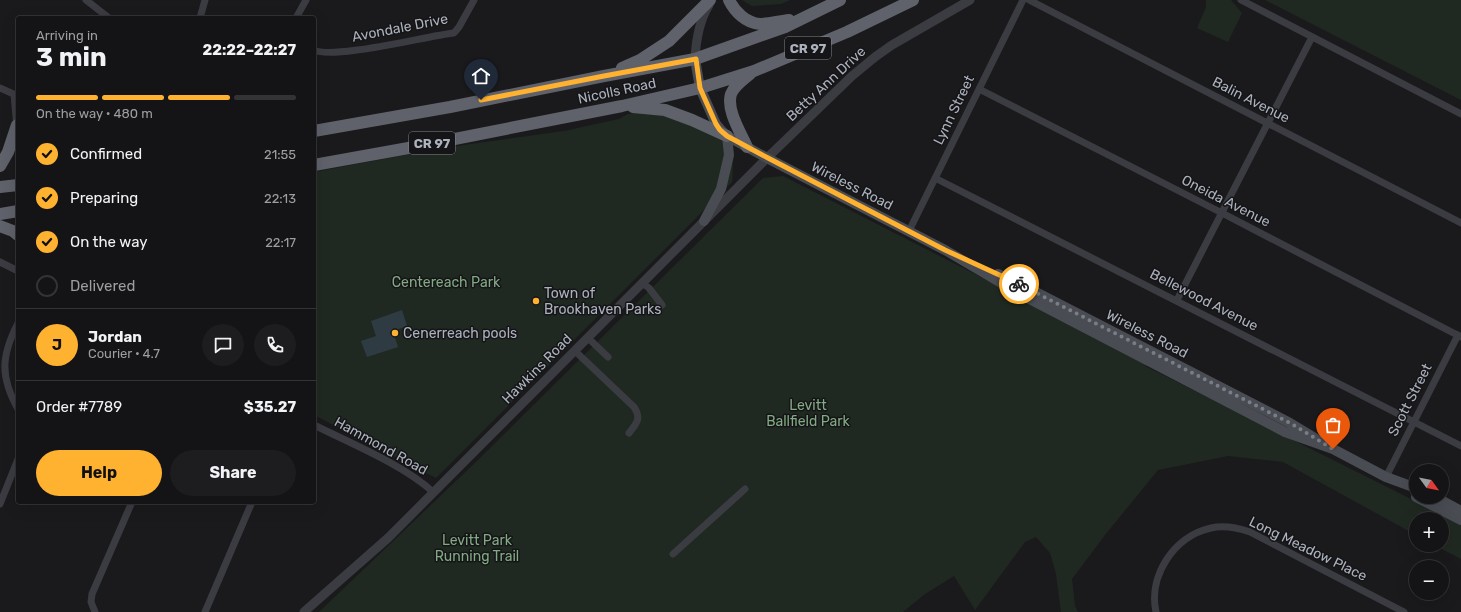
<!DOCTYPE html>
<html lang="en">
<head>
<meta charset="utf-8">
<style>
	:root { --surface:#141416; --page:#1d1d1f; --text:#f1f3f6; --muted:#9d9ea1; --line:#333335; --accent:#ffb130 }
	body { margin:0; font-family:Rubik,sans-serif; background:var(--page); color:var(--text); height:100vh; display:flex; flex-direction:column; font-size:15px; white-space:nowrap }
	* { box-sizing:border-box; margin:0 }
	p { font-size:13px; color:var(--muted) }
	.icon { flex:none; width:22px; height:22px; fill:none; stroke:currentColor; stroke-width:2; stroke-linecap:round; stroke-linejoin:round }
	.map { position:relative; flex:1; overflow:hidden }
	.panel { position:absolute; left:16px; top:16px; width:300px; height:488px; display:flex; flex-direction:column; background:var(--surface); border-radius:4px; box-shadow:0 4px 16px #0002,0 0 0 1px var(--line) }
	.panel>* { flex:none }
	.needle { width:26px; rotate:123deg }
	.tools { position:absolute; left:1409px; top:464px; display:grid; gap:8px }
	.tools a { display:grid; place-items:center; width:40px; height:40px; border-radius:50%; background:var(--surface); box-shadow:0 4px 16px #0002,0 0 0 1px var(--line); font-size:20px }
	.pin { position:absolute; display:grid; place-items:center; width:34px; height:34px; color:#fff; margin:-41px -17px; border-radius:50% 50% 50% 0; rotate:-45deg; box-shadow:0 0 4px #0007 }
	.pin .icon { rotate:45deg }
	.courier { position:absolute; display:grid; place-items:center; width:40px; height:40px; margin:-20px; border:3px solid #ffb130; border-radius:50%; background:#fff; color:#222; box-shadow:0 1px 5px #0007 }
	.summary em { font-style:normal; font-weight:700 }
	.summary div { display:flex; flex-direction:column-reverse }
	.summary { display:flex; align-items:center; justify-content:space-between; height:68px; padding:0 20px }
	h1 { font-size:26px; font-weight:700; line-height:30px }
	.bar { display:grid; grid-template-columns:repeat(4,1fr); gap:6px 4px; align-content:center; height:48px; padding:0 20px }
	.bar i { height:5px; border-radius:3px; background:var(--line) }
	.bar .current { background:var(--accent) }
	.bar p { grid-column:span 4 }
	.line { display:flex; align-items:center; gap:10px; padding:0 20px; border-top:1px solid var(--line) }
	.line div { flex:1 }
	.round { display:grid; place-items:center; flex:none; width:42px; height:42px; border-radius:21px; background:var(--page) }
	ol { padding:0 20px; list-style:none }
	li { display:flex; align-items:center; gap:12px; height:44px }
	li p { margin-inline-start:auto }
	li .icon { padding:4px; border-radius:50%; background:var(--accent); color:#111; stroke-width:4 }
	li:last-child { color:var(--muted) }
	li i { width:22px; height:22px; border:2px solid var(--line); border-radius:50% }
	.action { display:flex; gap:8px; margin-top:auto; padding:8px 20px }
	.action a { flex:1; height:46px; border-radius:24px; background:var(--accent); color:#111; font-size:16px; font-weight:700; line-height:46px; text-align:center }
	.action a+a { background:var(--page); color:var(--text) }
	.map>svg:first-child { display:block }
	.green { fill:#202921 }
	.water { fill:#2f3b43 }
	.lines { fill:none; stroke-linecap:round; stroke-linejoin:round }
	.minor { stroke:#3b3c42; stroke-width:7 }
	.tertiary { stroke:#3b3c42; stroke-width:9 }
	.secondary { stroke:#494c53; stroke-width:10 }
	.trunk { stroke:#5f626b; stroke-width:12 }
	.done { stroke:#797d85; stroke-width:4; stroke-dasharray:0 7.2 }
	.route { stroke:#ffb130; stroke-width:5 }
	.poi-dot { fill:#ffb130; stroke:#151518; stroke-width:1.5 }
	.labels { text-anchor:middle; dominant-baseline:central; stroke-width:3; stroke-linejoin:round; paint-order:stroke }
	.shield { fill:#151518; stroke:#7f838c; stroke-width:1 }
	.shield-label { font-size:13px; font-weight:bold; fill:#acb2bd }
	.street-label { font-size:14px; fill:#acb2bd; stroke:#151518 }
	.park-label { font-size:14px; fill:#82aa83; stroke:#151518 }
	.poi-label { font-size:14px; fill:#acb2bd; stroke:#151518; text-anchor:start }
</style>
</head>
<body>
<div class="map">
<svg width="1461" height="612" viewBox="0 0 1461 612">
	<rect width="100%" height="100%" fill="#1a1a1d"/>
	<path class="green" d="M 742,0 L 790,0 L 781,4 L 752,6 Z
		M 1206,0 L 1231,0 L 1242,13 L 1228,42 L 1197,28 L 1206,7 Z
		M 1265,0 L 1461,0 L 1461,100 Z
		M 647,111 C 652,111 658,111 663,112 C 675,115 721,135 728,146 C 734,156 733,171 732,182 L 436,478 L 314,415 L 314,172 L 443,148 L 564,131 L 619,119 L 628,114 Z
		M 783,176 L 1147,362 L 1145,366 L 1461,524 L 1461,559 L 1434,545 L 1442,545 L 1442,519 L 1416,519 L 1416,535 L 1283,462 L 1228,456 L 1158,470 L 1105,535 L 1072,579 L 1075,606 L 1078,612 L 1061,612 L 1056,574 L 1050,553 L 1036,537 L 1025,542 L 975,610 L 954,576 L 925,594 L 903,612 L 319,612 L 479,459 L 763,178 Z"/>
	<path class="water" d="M 402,310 L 407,326 L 393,331 L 398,347 L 367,357 L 361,341 L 376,336 L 371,321 Z"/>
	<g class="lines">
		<path class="minor" d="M 86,0 L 109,18
			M 1029,0 L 1461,223
			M 1241,0 L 1461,114
			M 200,18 L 205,0
			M 296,18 L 306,0
			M 314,50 C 333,60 426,36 454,33 L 459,27 L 474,0
			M 0,88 L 18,96
			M 979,89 L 1222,213 L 1461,337
			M 14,94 L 17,128
			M 935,178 L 1461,446
			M 909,231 L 1023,0
			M 0,262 L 18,271
			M 642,283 L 649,288 L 662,305
			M 1177,300 L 1312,37
			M 18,323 C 1,356 0,377 18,409
			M 588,338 L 608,357
			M 575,351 L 634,407 C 642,419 636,424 629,433
			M 314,425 C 350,443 404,465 433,492
			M 1386,477 L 1458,335
			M 0,504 L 18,459
			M 673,554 L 745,489
			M 95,612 L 91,602 L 92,594 L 132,502
			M 205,612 L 252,502
			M 1156,612 C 1148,576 1174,536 1211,528 C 1224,525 1238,528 1250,532 L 1404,612"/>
		<path class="tertiary" d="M 695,59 C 696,40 699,21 709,5
			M 304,612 L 388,538 L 767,158 L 852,76 L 875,57 L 892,45 L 970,0"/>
		<path class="secondary" d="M 695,59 L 700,88 L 716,124 L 721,130 L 727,136 L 767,158 L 945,250 L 1020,294 L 1285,432 L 1333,449
			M 704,221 L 721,189 L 729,155 L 727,136
			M 998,274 L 1026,287 L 1290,423 L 1333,449 L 1386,477 L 1416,488
			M 1416,497 L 1461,520
			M 1435,497 L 1461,511"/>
		<path class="trunk" d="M 729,0 C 735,12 746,23 760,24 C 769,24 780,21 789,20
			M 622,68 L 640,60 L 669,41 L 710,0
			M 633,107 L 665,110 L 692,120 L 727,136
			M 314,131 L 450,107 L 604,76 L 695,59 L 785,27 L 840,0
			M 747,147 C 741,133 726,110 731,94 C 734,86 743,80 750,74
			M 314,165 L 414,147 L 622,106 L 700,88 L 754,71 L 847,32 L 913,0
			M 0,166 L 8,152 L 17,125
			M 0,187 L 18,185
			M 0,214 L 18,211
			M 0,226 L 13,231 L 18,235"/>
	</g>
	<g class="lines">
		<path class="done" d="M 1019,284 L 1290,423 L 1333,449"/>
		<path class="route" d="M 481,100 L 604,76 L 696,59 L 700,88 L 716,124 L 720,130 L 727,136 L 768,158 L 945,250 L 1019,284"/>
	</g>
	<g class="poi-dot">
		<circle cx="536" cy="301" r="4"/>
		<circle cx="395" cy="333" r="4"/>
	</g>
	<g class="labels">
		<g class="shield">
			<rect x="785" y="37" width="46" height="22" rx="3"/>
			<rect x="409" y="132" width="46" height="22" rx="3"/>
		</g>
		<g class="shield-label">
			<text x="808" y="48">CR 97</text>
			<text x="432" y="143">CR 97</text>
		</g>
		<g class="street-label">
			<text transform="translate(400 28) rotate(-11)">Avondale Drive</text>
			<text transform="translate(826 84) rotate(-43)">Betty Ann Drive</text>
			<text transform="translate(617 91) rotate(-12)">Nicolls Road</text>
			<text transform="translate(1251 100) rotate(27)">Balin Avenue</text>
			<text transform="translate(954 110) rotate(-64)">Lynn Street</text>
			<text transform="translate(852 186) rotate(27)">Wireless Road</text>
			<text transform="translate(1226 201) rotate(27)">Oneida Avenue</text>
			<text transform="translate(1204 300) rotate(27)">Bellewood Avenue</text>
			<text transform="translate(1147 334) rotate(27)">Wireless Road</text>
			<text transform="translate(537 369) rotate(-45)">Hawkins Road</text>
			<text transform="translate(1410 400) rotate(-63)">Scott Street</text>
			<text transform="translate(381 446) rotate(29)">Hammond Road</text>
			<text transform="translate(1308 549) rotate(26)">Long Meadow Place</text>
		</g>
		<g class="park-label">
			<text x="446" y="282">Centereach Park</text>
			<text x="808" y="405">Levitt<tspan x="808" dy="16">Ballfield Park</tspan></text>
			<text x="477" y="540">Levitt Park<tspan x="477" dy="16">Running Trail</tspan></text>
		</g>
		<g class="poi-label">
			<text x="544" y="293">Town of<tspan x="544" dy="16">Brookhaven Parks</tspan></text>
			<text x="403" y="333">Cenerreach pools</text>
		</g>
	</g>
</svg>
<div class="tools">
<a><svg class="needle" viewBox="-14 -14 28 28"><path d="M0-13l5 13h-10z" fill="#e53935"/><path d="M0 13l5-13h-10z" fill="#9d9ea1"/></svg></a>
<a>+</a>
<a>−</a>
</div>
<div class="pin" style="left:1333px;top:449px;background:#ea580c"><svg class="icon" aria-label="bag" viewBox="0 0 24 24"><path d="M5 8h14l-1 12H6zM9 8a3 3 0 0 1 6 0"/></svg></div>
<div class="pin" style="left:481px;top:100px;background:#1f2937"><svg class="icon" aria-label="home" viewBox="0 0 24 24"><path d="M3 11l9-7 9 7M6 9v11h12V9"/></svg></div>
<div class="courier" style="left:1019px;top:284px"><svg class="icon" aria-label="bike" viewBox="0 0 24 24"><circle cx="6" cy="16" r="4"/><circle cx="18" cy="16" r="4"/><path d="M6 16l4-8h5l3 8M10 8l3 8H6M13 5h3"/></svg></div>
<section class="panel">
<div class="summary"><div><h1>3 min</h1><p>Arriving in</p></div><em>22:22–22:27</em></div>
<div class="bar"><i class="current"></i><i class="current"></i><i class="current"></i><i></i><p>On the way · 480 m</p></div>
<ol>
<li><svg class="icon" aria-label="check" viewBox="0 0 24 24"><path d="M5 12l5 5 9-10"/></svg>Confirmed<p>21:55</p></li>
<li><svg class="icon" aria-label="check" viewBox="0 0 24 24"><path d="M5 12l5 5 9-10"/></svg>Preparing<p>22:13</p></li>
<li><svg class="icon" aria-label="check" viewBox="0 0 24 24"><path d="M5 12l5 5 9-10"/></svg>On the way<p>22:17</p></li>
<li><i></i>Delivered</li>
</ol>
<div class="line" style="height:72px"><b class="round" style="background:var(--accent);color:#111">J</b><div><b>Jordan</b><p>Courier · 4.7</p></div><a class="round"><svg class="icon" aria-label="chat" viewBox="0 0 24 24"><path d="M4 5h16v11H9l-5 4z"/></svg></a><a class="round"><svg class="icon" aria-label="phone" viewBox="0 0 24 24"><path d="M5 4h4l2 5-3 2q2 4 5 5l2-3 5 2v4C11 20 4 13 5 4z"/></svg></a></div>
<div class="line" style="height:52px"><div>Order #7789</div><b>$35.27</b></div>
<div class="action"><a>Help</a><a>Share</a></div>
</section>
</div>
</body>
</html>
